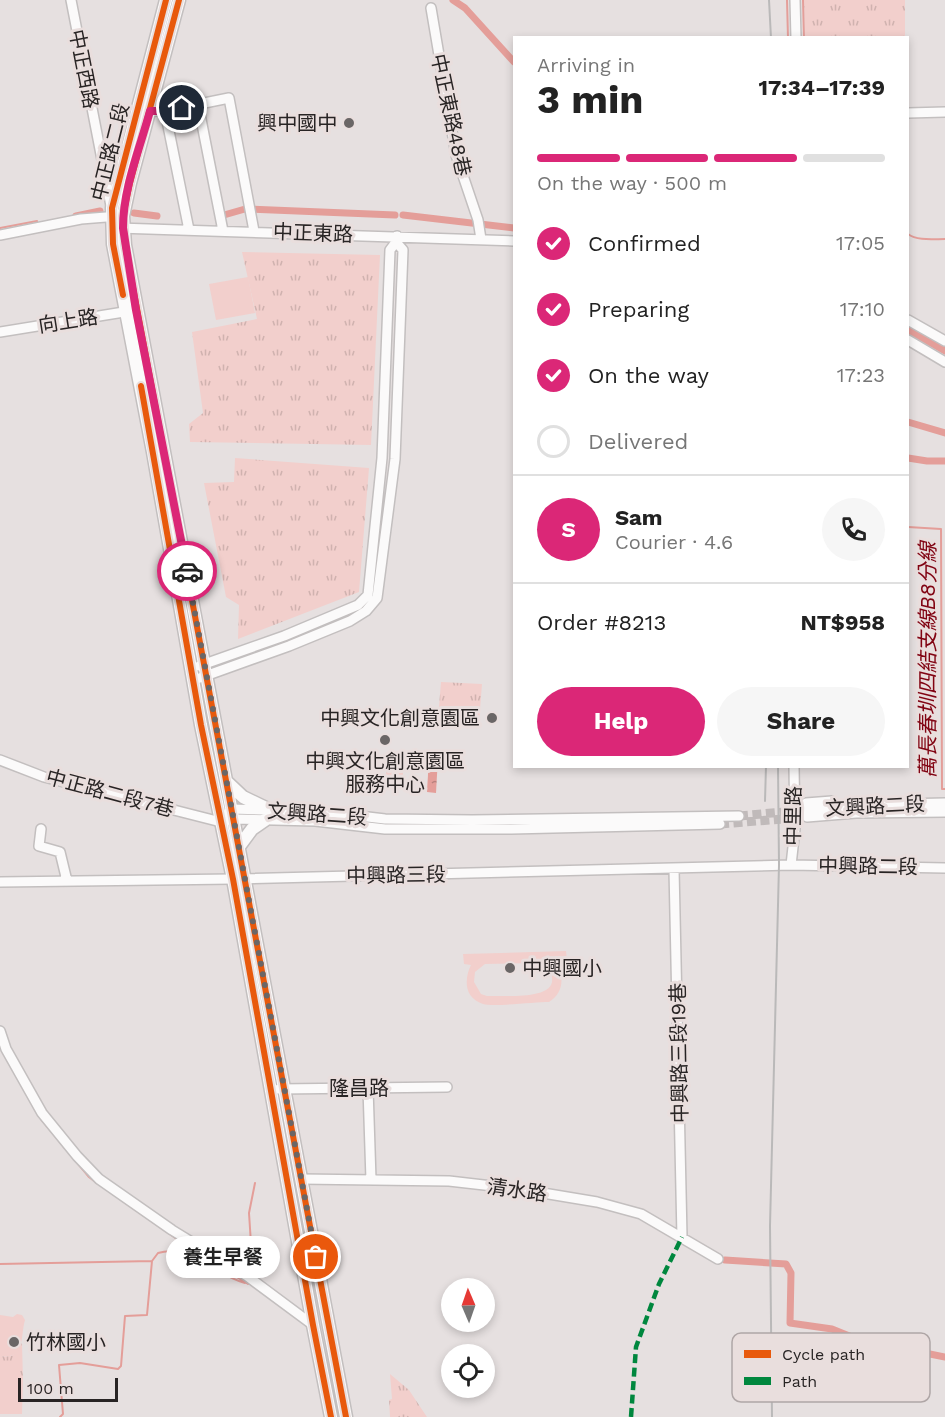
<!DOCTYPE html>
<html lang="en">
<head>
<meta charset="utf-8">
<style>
	:root { --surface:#fff; --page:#f6f6f6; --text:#222; --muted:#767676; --line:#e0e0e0; --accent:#db2777 }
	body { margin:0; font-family:"Work Sans","Noto Sans TC",sans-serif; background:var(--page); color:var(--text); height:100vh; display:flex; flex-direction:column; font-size:22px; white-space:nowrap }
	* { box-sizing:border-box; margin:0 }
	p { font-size:20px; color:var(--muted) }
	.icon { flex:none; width:33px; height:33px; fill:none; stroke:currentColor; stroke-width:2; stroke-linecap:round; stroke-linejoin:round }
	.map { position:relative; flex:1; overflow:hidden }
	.drawer { position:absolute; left:513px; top:36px; width:396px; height:732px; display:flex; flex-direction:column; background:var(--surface); border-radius:0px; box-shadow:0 3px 9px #0003 }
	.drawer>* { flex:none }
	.needle { width:39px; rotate:358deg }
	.controls { position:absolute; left:441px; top:1278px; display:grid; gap:12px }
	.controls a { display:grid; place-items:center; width:54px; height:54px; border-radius:50%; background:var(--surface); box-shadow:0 3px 9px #0003; font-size:30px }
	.scale { position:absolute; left:18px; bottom:15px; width:100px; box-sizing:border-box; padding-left:6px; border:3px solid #282424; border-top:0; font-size:16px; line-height:21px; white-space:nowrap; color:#282424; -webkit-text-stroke:4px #e9dedd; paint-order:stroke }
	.pin { position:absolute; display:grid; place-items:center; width:51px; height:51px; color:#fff; margin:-26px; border:3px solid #fff; border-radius:50%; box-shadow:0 2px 6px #0007 }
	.courier { position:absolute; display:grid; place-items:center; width:60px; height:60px; margin:-30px; border:4px solid #db2777; border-radius:50%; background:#fff; color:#222; box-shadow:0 2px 8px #0007 }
	.bubble { position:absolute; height:42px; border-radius:21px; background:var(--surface); box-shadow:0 3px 9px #0003; font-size:20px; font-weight:700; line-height:42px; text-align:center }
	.head em { font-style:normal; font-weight:700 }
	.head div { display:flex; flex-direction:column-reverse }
	.head { display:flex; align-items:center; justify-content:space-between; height:102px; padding:0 24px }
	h1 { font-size:39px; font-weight:700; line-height:45px }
	.bar { display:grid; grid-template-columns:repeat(4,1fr); gap:9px 6px; align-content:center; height:72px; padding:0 24px }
	.bar i { height:8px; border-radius:4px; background:var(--line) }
	.bar .selected { background:var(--accent) }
	.bar p { grid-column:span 4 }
	.line { display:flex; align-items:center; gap:15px; padding:0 24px; border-top:2px solid var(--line) }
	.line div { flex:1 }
	.round { display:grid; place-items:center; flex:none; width:63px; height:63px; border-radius:32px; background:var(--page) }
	ol { padding:0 24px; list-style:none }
	li { display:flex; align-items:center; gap:18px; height:66px }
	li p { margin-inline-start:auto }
	li .icon { padding:6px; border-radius:50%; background:var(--accent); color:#fff; stroke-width:4 }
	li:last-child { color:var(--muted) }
	li i { width:33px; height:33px; border:3px solid var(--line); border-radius:50% }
	.button { display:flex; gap:12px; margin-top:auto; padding:12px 24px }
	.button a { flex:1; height:69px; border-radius:36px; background:var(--accent); color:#fff; font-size:24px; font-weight:700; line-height:69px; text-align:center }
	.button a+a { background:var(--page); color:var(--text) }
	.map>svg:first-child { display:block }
	.grass { fill:url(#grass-tufts) }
	.park { fill:url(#park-dots) }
	.pitch { fill:#f2cfcc; fill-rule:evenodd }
	.water { fill:url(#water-ripples) }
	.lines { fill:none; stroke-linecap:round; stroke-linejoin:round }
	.stream { stroke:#e49e99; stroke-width:2 }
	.canal { stroke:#e49e99; stroke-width:7 }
	.minor-tunnel { stroke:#c0baba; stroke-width:9; stroke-dasharray:9 4.5; stroke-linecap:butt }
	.minor-casing { stroke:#c3bfbf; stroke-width:12 }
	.major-casing { stroke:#c3bfbf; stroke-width:15 }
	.minor { stroke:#fbfafa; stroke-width:9 }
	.major { stroke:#fbfafa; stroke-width:12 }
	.rail { stroke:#bab9b9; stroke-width:2 }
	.quiet { stroke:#00873e; stroke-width:4.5; stroke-dasharray:9 4.5; stroke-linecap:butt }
	.cycleway-casing { stroke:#e9dedd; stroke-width:10 }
	.cycleway { stroke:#e8590c; stroke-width:6 }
	.done { stroke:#6a6666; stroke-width:6; stroke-dasharray:0 10.8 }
	.route { stroke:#db2777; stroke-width:8 }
	.poi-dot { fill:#6a6666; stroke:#e9dedd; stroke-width:2 }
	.labels { text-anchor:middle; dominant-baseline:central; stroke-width:6; stroke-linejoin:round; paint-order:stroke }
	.street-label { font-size:20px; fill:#282424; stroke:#e9dedd }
	.poi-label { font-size:20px; fill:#282424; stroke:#e9dedd; text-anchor:end }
	.water-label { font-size:21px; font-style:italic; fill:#810413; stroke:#e9dedd }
	.key { fill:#e9dedd; stroke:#afa6a6; stroke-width:1.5 }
	.key-label { font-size:16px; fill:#282424 }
</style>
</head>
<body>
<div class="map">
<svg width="945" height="1417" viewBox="0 0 945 1417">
	<defs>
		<pattern id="grass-tufts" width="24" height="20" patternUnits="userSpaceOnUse" patternTransform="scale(1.5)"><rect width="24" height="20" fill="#f2cfcc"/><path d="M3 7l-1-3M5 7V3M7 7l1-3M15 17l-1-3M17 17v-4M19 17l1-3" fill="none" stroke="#d0b2af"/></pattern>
		<pattern id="park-dots" width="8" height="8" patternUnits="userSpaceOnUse" patternTransform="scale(1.5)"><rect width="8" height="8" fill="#f2cfcc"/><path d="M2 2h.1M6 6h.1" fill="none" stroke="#d0b2af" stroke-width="1.8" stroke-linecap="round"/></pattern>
		<pattern id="water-ripples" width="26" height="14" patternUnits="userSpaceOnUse" patternTransform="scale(1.5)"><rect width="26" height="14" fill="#e49e99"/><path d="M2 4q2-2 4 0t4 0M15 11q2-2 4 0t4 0" fill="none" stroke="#b9817d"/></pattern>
	</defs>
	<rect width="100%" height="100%" fill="#e6e0e0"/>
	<path class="grass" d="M 804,0 L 905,0 L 905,37 L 805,37 Z
		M 242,252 L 380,255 L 371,445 L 190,442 L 189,424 L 203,413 L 192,332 L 257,319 Z
		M 235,458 L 369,468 L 359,592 L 238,639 L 239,605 L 226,597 L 204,483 L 234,482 Z
		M 441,682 L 482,684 L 479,722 L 438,719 Z
		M 22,1343 L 23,1381 L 0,1381 L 0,1356 C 13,1358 16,1354 22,1343 Z
		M 390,1374 L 409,1390 L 427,1417 L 390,1417 L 389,1400 L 392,1399 Z"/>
	<path class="park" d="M 386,761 L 403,761 L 403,779 L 386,779 Z"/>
	<path class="pitch" d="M 248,277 L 255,313 L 216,320 L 209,284 Z
		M 566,951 L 567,961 L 555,961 C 564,975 565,992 549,1002 C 535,1002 494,1007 483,1004 C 464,998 464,979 471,965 L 464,964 L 463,954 ZM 539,963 L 548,968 C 569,1002 505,995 487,996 L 481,994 L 474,982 L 475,972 L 485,964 Z
		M 17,1314 L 22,1315 L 25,1320 C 20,1337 26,1360 0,1356 L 0,1315 L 13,1317 Z
		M 0,1381 L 23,1381 L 22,1414 L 0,1414 Z"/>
	<path class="water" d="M 429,757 L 438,757 L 436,793 L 427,792 Z"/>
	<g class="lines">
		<path class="stream" d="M 787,0 L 788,38
			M 803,0 L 804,38
			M 0,228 L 37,221 L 37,223
			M 908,234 C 917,241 933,239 945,239
			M 908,527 L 941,529 L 942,789 L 945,789
			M 0,1046 L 35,1109
			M 41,1119 L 89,1177 L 98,1184
			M 110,1192 L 181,1242 L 248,1284
			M 0,1264 L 152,1261
			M 253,1274 L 249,1213 L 255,1183
			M 60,1417 L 63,1414 L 59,1365 L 80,1363 L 118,1369 L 121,1366 L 125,1316 L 147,1315 L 152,1261 L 158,1253 C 190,1243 216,1276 245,1283"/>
		<path class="canal" d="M 453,0 L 465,8 L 514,62
			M 134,213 L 157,216
			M 224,215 L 245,209 L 395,215
			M 403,215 L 514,228
			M 76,216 L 100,211
			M 908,330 L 945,351
			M 908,422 L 945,433
			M 908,458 L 927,461 L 945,461
			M 725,1260 L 786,1264 L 791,1273 L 790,1323 L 832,1329 L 889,1352 L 920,1352 L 945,1357"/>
		<path class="minor-tunnel" d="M 739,816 L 806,810
			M 720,824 L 807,817"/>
		<defs>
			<path id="minor" d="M 71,0 L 111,206
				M 795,0 L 796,38
				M 431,8 L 456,155 L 478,220 L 481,239
				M 198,104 L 223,231
				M 150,111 L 165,111 L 229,98 L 254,231
				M 165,111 L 189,230
				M 908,113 L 945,112
				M 118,228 L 514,241
				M 0,235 L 81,219 L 119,216
				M 908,320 L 945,341
				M 0,332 L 130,311
				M 908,340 L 945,362
				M 199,666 L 284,636 L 358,605 L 368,595 L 382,458 L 390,250 L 396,242 L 397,236
				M 194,680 L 289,646 L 350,621 L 366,611 L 377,598 L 395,459 L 403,250 L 396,242
				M 0,760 L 44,777 L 221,822 L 233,819 L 315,821 L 385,829 L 511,829 L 720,824
				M 806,803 L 832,801
				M 806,810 L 857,805 L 945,803
				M 228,813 L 232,809 L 325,812 L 385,819 L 472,820 L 739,816
				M 807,817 L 856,813 L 945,812
				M 41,829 L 39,846 L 60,852 L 67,881
				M 791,865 L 795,829 L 794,766
				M 674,869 L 682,1237
				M 0,882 L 233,879 L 791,865 L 945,868
				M 0,1031 L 6,1049 L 42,1113 L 77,1156 L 99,1179 L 172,1230 L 247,1276 L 313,1325
				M 368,1088 L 371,1180
				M 279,1089 L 447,1087
				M 301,1179 L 449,1181 L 519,1189 L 597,1202 L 641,1214 L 718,1259"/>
			<path id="major" d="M 166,0 L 112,208 L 113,244 L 153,452 L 201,725 L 233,879 L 313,1325 L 331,1417
				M 179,0 L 130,183 L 123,216 L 125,245 L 346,1417
				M 226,781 L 243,797 L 268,809
				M 238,848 L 252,829 L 265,820"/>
		</defs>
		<use href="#minor" class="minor-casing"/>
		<use href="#major" class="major-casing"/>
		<use href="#minor" class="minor"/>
		<use href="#major" class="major"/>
		<path class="rail" d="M 769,0 L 771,38
			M 765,801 L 766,766
			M 772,1417 L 770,1226 L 779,865 L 778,766"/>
		<path class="quiet" d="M 631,1417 L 636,1347 L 659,1284 L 682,1237"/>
		<defs>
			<path id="cycleway" d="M 179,0 L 130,183 L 123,216 L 125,245 L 346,1417
				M 123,295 L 113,244 L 112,208 L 166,0
				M 141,386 L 201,725 L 233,879 L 313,1325 L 331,1417"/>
		</defs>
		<use href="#cycleway" class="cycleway-casing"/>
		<use href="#cycleway" class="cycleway"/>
	</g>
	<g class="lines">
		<path class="done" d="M 187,571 L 316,1257"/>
		<path class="route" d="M 182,108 L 165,111 L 150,111 C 140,148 123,188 123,228 L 136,310 L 187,571"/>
	</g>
	<g class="poi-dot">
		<circle cx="349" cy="123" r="6"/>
		<circle cx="492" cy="718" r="6"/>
		<circle cx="385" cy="740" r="6"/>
		<circle cx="510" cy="968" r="6"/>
		<circle cx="14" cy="1342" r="6"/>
	</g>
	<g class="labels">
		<g class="street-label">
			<text transform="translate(84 69) rotate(79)">中正西路</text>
			<text transform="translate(451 115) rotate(78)">中正東路48巷</text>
			<text transform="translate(110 152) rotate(-76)">中正路二段</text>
			<text transform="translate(313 233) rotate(2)">中正東路</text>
			<text transform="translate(68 321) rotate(-9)">向上路</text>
			<text transform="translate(110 793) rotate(15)">中正路二段7巷</text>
			<text transform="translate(875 806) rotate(-3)">文興路二段</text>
			<text transform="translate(317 814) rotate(4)">文興路二段</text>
			<text transform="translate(793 816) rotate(-89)">中里路</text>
			<text transform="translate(868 866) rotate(1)">中興路二段</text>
			<text transform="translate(396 875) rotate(-1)">中興路三段</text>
			<text transform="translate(679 1053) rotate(-91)">中興路三段19巷</text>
			<text x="359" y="1088">隆昌路</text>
			<text transform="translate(517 1190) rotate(8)">清水路</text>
		</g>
		<g class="poi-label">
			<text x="337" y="123">興中國中</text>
			<text x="480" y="718">中興文化創意園區</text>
			<text x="385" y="761" text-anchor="middle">中興文化創意園區<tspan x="385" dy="23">服務中心</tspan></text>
			<text x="522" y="968" text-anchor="start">中興國小</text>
			<text x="26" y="1342" text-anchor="start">竹林國小</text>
		</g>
		<g class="water-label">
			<text transform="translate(927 660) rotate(-90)">萬長春圳四結支線B8分線</text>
		</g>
	</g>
	<rect x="732" y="1333" width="198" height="69" rx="9" class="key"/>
	<rect x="744" y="1350" width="27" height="8" fill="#e8590c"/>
	<rect x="744" y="1377" width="27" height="8" fill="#00873e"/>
	<g class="key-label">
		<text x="782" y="1360">Cycle path</text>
		<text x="782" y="1387">Path</text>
	</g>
</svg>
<div class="controls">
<a><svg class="needle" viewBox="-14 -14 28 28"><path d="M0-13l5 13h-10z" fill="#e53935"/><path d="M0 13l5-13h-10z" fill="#767676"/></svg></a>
<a><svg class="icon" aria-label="locate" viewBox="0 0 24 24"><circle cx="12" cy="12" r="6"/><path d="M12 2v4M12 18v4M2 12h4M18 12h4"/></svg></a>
</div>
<div class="scale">100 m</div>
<div class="pin" style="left:316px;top:1257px;background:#ea580c"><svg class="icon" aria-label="bag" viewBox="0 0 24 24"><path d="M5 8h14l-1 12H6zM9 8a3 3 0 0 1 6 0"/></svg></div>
<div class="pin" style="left:182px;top:108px;background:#1f2937"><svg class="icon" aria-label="home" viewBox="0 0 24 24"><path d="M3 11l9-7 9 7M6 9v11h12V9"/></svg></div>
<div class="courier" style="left:187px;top:571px"><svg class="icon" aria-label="car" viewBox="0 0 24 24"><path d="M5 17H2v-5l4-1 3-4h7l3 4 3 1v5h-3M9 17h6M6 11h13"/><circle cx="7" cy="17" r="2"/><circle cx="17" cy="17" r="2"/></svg></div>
<div class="bubble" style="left:166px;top:1236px;width:114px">養生早餐</div>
<section class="drawer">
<div class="head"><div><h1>3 min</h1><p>Arriving in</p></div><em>17:34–17:39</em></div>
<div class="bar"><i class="selected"></i><i class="selected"></i><i class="selected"></i><i></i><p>On the way · 500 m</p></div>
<ol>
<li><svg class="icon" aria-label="check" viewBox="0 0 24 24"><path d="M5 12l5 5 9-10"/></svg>Confirmed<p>17:05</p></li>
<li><svg class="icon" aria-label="check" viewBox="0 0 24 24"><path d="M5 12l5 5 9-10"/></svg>Preparing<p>17:10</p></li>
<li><svg class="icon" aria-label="check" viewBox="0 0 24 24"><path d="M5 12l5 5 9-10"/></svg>On the way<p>17:23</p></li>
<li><i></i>Delivered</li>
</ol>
<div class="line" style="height:108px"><b class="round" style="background:var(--accent);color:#fff">S</b><div><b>Sam</b><p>Courier · 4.6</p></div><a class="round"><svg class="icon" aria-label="phone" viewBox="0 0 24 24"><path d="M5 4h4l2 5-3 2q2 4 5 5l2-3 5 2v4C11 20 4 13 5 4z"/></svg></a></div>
<div class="line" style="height:78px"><div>Order #8213</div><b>NT$958</b></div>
<div class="button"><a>Help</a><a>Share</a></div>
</section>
</div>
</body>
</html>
